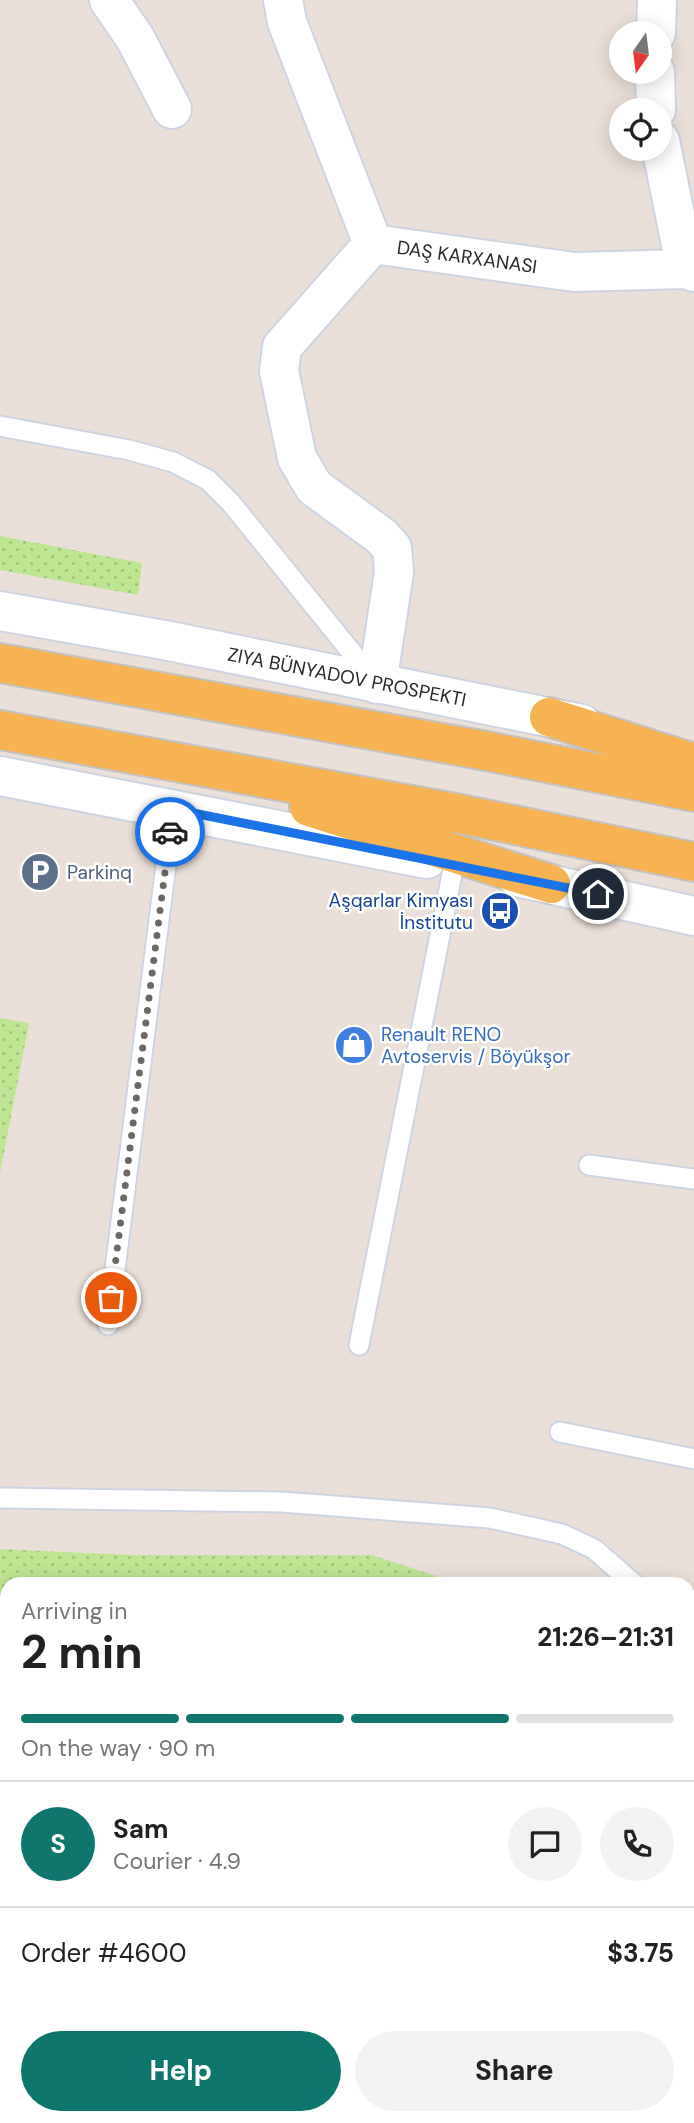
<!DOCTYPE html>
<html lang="en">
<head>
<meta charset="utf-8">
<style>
	:root { --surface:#fff; --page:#f2f2f2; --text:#222; --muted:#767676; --line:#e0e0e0; --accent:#0f766e }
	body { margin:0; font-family:"DM Sans",sans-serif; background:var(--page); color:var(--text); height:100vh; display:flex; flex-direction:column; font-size:26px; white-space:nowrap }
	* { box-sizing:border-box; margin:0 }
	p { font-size:23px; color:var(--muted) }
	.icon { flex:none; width:38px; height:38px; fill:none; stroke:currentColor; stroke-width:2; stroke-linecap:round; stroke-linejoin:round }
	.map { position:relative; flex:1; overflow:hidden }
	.side { position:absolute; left:0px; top:1577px; width:695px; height:548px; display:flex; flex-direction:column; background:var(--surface); border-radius:21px 21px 0 0; box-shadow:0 4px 18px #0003 }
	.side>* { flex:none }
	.needle { width:46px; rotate:194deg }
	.fabs { position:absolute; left:609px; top:21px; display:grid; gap:14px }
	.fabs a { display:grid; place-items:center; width:63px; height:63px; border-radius:50%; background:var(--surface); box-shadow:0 4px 18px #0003; font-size:35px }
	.pin { position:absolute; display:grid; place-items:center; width:60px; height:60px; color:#fff; margin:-30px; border:4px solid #fff; border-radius:50%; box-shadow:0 2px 7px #0007 }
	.courier { position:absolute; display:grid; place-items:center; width:70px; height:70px; margin:-35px; border:5px solid #1a73e8; border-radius:50%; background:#fff; color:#222; box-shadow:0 2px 9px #0007 }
	.headline em { font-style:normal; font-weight:700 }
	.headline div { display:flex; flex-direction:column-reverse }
	.headline { display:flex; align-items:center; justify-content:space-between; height:119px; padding:0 21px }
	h1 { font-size:46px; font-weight:700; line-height:52px }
	.bar { display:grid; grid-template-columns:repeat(4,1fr); gap:10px 7px; align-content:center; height:84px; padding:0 21px }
	.bar i { height:9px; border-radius:5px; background:var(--line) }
	.bar .selected { background:var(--accent) }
	.bar p { grid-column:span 4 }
	.line { display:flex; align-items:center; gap:18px; padding:0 21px; border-top:2px solid var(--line) }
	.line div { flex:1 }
	.round { display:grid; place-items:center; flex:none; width:74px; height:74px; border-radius:37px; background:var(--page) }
	.button { display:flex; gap:14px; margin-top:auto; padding:14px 21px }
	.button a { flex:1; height:80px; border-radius:42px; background:var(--accent); color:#fff; font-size:28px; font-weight:700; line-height:80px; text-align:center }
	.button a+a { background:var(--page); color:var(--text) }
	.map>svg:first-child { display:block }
	.grass { fill:url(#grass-dots) }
	.water { fill:url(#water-rules) }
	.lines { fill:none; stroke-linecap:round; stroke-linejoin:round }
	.lane-casing { stroke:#ced5e2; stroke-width:23 }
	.street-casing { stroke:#ced5e2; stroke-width:42 }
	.secondary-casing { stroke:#ced5e2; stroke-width:42 }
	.primary-casing { stroke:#c3c3c3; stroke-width:42 }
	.lane { stroke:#fff; stroke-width:19 }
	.street { stroke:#fff; stroke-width:38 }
	.secondary { stroke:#fff; stroke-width:38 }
	.primary { stroke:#f7b352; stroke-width:38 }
	.done { stroke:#6c6866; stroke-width:7; stroke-dasharray:0 12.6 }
	.route { stroke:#1a73e8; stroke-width:9 }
	.labels { text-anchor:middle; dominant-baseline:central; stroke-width:5; stroke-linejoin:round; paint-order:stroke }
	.street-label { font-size:19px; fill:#282828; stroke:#fff }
	.service-label { font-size:19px; fill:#4e5e75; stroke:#fff; text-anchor:start }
	.transit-label { font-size:19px; fill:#164399; stroke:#fff; text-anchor:end }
	.shop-label { font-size:19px; fill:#366cbe; stroke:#fff; text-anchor:start }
</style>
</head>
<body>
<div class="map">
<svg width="694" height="2123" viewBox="0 0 694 2123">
	<defs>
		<pattern id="grass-dots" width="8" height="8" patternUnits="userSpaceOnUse" patternTransform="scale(1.75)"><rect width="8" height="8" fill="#bde592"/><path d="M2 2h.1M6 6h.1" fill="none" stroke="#a2c47e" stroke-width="1.8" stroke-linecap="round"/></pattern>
		<pattern id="water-rules" width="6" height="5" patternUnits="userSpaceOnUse" patternTransform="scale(1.75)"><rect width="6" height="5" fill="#65e7f4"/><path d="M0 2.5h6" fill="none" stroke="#58c6d1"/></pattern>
	</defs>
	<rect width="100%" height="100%" fill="#ebe0d9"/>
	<path class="grass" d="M 0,536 L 142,563 L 138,595 L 0,570 Z
		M 0,1018 L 29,1023 L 0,1173 Z
		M 0,1549 L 129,1555 L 372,1555 L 460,1584 L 7,1584 L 7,1751 L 0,1749 Z
		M 688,1705 L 694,1708 L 694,2072 L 688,2070 Z
		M 7,1884 L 7,2028 L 0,2030 L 0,1888 Z
		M 688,2113 L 694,2117 L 694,2123 L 638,2123 L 620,2118 L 688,2118 Z"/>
	<path class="water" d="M 7,2075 L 7,2118 L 419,2118 L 442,2123 L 0,2123 L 0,2076 Z"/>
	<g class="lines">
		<defs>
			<path id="lane" d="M 0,426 L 129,450 L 173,462 L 208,480 L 231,503 L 374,680
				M 589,1165 L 694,1179
				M 108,1325 L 173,809
				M 359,1345 L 454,864
				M 560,1432 L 694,1459
				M 0,1498 L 282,1502 L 490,1518 L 562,1534 L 594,1549 L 634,1584
				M 688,1628 L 694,1633"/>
			<path id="street" d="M 109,0 L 135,38 L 172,109
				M 283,0 L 287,22 L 373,244 L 574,272 L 686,269 L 694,272
				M 656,33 L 657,0
				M 655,72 L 656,110
				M 660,141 L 686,269
				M 373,244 L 282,347 L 279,371 L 297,458 L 314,487 L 381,536 L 392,548 L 394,572 L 377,684"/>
			<path id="secondary" d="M 0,611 L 164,640 L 582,724
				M 0,776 L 427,859
				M 517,877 L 694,916"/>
			<path id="primary" d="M 0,663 L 481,750 L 694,792
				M 549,717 L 694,763
				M 0,730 L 466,815 L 694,862
				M 309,807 L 551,884"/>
		</defs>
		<use href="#lane" class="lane-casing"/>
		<use href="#street" class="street-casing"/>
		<use href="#secondary" class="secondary-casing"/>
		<use href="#primary" class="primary-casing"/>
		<use href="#lane" class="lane"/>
		<use href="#street" class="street"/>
		<use href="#secondary" class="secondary"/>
		<use href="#primary" class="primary"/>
	</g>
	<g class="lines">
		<path class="done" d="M 111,1298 L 170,832"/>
		<path class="route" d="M 170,832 L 173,809 L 598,894"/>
	</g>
	<defs>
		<symbol id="parking-disc" viewBox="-11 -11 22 22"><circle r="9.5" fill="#5c6f8a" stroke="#fff"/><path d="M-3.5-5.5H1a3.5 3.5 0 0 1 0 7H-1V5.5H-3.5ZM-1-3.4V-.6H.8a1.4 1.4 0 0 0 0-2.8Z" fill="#fff"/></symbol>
		<symbol id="bus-disc" viewBox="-11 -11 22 22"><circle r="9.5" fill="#1a4fb4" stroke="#fff"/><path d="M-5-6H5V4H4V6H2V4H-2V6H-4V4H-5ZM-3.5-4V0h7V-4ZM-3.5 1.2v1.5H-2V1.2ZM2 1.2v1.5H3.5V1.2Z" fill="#fff"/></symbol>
		<symbol id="shop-disc" viewBox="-11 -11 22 22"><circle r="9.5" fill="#3f7fe0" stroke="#fff"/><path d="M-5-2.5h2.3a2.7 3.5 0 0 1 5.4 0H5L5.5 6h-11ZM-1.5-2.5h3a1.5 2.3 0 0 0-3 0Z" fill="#fff"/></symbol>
	</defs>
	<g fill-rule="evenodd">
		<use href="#parking-disc" x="18" y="850" width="44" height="44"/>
		<use href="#bus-disc" x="478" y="889" width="44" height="44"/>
		<use href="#shop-disc" x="332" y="1023" width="44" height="44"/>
	</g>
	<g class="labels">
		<g class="street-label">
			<text transform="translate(467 257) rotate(8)">DAŞ KARXANASI</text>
			<text transform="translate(347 677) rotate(11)">ZIYA BÜNYADOV PROSPEKTI</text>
		</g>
		<g class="service-label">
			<text x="67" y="872">Parkinq</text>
		</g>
		<g class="transit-label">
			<text x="473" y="900">Aşqarlar Kimyası<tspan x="473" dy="22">İnstitutu</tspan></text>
		</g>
		<g class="shop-label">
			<text x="381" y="1034">Renault RENO<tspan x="381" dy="22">Avtoservis / Böyükşor</tspan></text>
		</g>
	</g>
</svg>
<div class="fabs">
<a><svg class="needle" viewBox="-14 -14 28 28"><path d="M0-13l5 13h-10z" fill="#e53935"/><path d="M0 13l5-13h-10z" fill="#767676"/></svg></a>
<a><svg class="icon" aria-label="locate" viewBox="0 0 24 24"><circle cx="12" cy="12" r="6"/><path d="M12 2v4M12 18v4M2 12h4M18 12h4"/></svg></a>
</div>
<div class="pin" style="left:111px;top:1298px;background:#ea580c"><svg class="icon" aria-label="bag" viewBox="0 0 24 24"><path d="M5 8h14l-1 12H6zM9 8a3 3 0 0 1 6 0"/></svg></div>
<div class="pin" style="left:598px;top:894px;background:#1f2937"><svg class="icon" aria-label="home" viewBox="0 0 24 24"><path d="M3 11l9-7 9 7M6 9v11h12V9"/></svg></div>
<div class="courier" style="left:170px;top:832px"><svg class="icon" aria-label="car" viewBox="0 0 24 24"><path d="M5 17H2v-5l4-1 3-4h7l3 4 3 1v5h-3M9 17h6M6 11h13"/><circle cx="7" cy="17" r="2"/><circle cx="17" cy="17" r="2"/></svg></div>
<section class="side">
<div class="headline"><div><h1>2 min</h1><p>Arriving in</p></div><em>21:26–21:31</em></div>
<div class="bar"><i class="selected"></i><i class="selected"></i><i class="selected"></i><i></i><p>On the way · 90 m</p></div>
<div class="line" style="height:126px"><b class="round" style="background:var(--accent);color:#fff">S</b><div><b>Sam</b><p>Courier · 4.9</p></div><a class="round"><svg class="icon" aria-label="chat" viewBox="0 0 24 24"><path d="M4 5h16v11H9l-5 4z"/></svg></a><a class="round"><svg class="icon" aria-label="phone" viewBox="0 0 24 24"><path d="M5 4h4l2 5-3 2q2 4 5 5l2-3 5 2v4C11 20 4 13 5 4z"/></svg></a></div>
<div class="line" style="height:91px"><div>Order #4600</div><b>$3.75</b></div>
<div class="button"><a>Help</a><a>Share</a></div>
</section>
</div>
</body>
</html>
